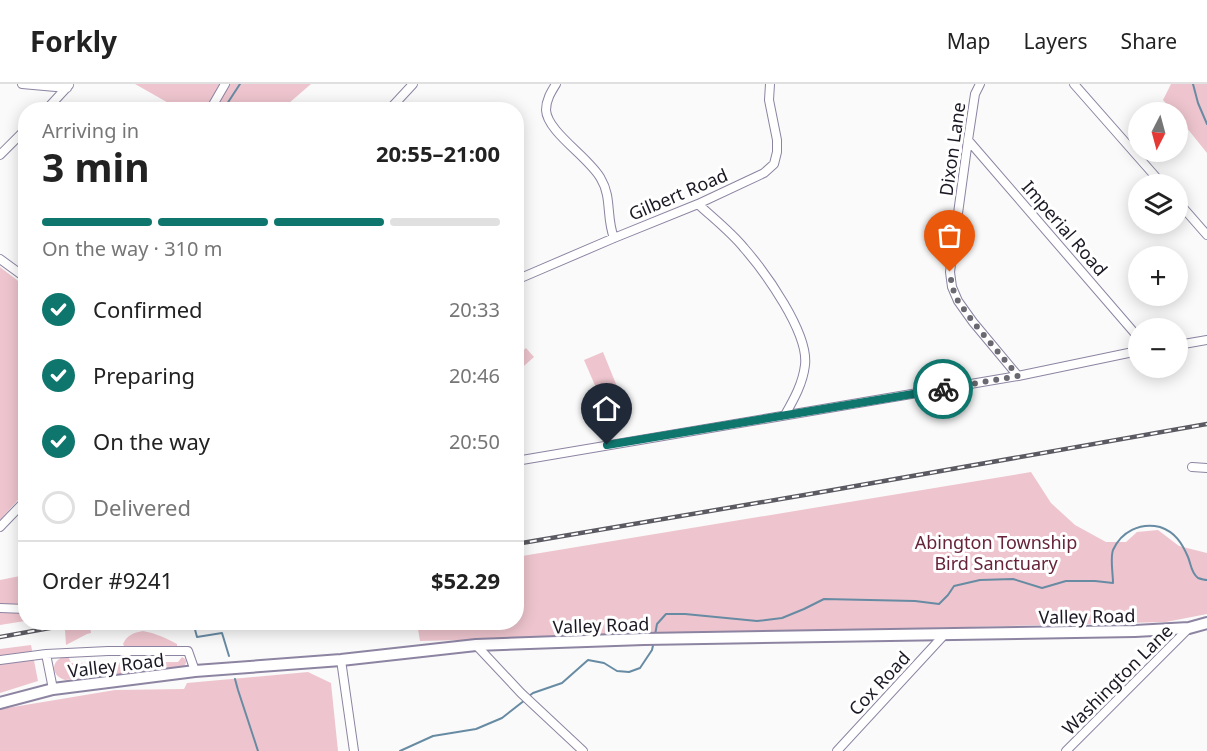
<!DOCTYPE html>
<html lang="en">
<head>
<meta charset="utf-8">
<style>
	:root { --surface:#fff; --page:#f2f2f2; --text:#222; --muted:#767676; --line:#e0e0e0; --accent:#0f766e }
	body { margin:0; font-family:"Noto Sans",sans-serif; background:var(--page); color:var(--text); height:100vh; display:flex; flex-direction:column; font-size:22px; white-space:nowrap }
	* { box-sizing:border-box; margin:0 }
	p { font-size:20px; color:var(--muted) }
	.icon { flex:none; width:33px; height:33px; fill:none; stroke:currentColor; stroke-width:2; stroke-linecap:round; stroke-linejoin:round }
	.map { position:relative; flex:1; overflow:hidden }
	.details { position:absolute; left:18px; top:18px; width:506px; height:528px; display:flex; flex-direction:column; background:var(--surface); border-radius:24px; box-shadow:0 3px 15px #0003 }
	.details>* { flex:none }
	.needle { width:39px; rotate:186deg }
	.fabs { position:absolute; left:1128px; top:18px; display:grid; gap:12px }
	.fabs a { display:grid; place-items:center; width:60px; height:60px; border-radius:50%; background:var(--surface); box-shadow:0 3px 15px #0003; font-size:30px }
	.pin { position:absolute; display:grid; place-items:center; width:51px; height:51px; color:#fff; margin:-62px -26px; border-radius:50% 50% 50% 0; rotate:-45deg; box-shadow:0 0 6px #0007 }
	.pin .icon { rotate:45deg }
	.courier { position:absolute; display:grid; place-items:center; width:60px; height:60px; margin:-30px; border:4px solid #0f766e; border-radius:50%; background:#fff; color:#222; box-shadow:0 2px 8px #0007 }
	.summary em { font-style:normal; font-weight:700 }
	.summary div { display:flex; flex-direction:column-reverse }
	.summary { display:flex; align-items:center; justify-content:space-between; height:102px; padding:0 24px }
	h1 { font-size:39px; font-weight:700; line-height:45px }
	.bar { display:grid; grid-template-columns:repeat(4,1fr); gap:9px 6px; align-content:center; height:72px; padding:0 24px }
	.bar i { height:8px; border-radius:4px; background:var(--line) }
	.bar .active { background:var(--accent) }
	.bar p { grid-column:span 4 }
	.line { display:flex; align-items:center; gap:15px; padding:0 24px; border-top:2px solid var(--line) }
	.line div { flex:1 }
	ol { padding:0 24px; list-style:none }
	li { display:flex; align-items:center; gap:18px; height:66px }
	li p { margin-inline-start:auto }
	li .icon { padding:6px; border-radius:50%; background:var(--accent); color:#fff; stroke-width:4 }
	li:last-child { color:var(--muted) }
	li i { width:33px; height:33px; border:3px solid var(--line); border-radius:50% }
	header { display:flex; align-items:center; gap:36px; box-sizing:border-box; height:84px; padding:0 30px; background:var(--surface); border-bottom:2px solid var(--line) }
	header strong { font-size:28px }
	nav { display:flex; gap:33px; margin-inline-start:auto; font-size:21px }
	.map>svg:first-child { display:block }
	.green { fill:#eec5ce }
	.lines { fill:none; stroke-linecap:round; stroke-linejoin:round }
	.stream { stroke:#678ba3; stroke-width:2 }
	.minor-casing { stroke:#8d84a2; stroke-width:10 }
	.secondary-casing { stroke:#8d84a2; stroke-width:14 }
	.minor { stroke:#fff; stroke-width:8 }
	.secondary { stroke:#fff; stroke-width:10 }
	.rail-casing { stroke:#5b5961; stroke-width:4.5 }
	.rail { stroke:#fff; stroke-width:2; stroke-dasharray:7; stroke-linecap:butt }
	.done { stroke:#6a6870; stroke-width:6; stroke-dasharray:0 10.8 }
	.route { stroke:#0f766e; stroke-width:8 }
	.labels { text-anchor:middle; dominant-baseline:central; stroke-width:6; stroke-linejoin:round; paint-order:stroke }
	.street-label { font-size:18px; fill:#1c1925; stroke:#fff }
	.park-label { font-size:18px; fill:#662339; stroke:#fff }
</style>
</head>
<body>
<header>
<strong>Forkly</strong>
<nav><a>Map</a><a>Layers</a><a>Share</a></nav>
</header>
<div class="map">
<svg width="1207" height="667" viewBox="0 0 1207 667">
	<rect width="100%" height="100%" fill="#fafafa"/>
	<path class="green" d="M 135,0 L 311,0 L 281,26 L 179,25 Z
		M 1171,0 L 1207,0 L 1207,69 L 1178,33 L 1178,28 L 1174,28 L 1163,16 Z
		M 0,183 L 26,203 L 25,408 L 0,436 Z
		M 526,264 L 534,273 L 516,289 L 516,273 Z
		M 603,268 L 618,305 L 600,313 L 584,276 Z
		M 1031,388 L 1051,419 L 1075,441 L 1106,458 L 1126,458 L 1137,448 L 1158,446 L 1179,462 L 1207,469 L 1207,530 L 1166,538 L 420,557 L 417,539 L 516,538 L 516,473 Z
		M 25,491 L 25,537 L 0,541 L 0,496 Z
		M 90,542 L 91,549 L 87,550 L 66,561 L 65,546 Z
		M 143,547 C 155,549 166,554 177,560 L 177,563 L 124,562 L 123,560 C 127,551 133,549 143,547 Z
		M 31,561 L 38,597 L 0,609 L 0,565 Z
		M 68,572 L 71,579 L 178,578 L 182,573 L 185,575 C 187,578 186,580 183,583 L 65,596 C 49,591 51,574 68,572 Z
		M 308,588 L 331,599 L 338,667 L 0,667 L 0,625 L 1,625 L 115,606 L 184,605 L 187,599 Z"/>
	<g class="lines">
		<path class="stream" d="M 1193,0 L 1198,19 L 1207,40
			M 223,26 L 240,0
			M 193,538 L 197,553 L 222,549 L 229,572
			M 655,551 L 657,540 L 666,530 L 685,530 L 757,537 L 782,534 L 804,525 L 824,515 L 915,517 L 939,520 L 948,511 L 954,502 L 980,496 L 1013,495 L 1042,504 L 1066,497 L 1095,497 L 1113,499 C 1113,489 1110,475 1113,466 C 1121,448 1140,438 1160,443 C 1175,448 1182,459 1188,473 C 1191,480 1191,489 1198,494 C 1201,495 1204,496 1207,496
			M 235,595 L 238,606 L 258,667
			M 529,612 L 533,609 L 562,599 L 588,576 L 604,579 L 617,587 L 629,588 L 640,584 L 652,566 L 654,557
			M 400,667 L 433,652 L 476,645 L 502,634 L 525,616"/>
		<defs>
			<path id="minor" d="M 22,0 L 67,4
				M 556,0 C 551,8 546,16 546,26 C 547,48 590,74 601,95 C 612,113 606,134 614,154
				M 980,0 L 975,10 L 968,56 L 950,188 L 952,203 L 958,217 L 973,238 L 1018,292
				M 1074,0 L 1162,100
				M 46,26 L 69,1
				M 210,26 L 225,0
				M 389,26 L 413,0
				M 968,56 L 1138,253
				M 0,71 L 26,45
				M 1178,118 L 1207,151
				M 698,120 C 713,134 731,148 744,164 C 765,188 809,249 805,281 C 803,299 794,315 785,331
				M 0,175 L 26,194
				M 516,196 L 614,154 L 698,120 L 764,89 L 774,80 L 777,68 L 777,56 L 769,16 L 770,0
				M 1178,261 L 1207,256
				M 516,377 L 1018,292 L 1138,267
				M 1192,383 L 1207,384
				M 0,443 L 26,416
				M 0,524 L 26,525
				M 476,561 L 521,609 L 583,667
				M 46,570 L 53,605
				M 0,576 L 46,570 L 108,567 L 188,567 L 195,587
				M 341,576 L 354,667
				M 837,667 L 944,551
				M 1066,667 L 1189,544"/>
			<path id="secondary" d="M 0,619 L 53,605 L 195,587 L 341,576 L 476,561 L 644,555 L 1135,547 L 1189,544 L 1207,539"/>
		</defs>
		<use href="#minor" class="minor-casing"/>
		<use href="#secondary" class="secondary-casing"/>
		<use href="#minor" class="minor"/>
		<use href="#secondary" class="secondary"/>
		<defs>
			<path id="rail" d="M 516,460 L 816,409 L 1207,340
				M 0,553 L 83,538"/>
		</defs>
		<use href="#rail" class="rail-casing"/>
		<use href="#rail" class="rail"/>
	</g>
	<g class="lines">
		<path class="done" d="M 943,305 L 1018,292 L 973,238 L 958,217 L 952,203 L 950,188"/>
		<path class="route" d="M 607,361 L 943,305"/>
	</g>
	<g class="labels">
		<g class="street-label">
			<text transform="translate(952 65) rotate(-82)">Dixon Lane</text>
			<text transform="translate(678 110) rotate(-23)">Gilbert Road</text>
			<text transform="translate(1065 144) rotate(49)">Imperial Road</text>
			<text transform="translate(1087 532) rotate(-1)">Valley Road</text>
			<text transform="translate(601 541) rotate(-2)">Valley Road</text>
			<text transform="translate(116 581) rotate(-7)">Valley Road</text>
			<text transform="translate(1117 595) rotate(-45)">Washington Lane</text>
			<text transform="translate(879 599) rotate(-47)">Cox Road</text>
		</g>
		<g class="park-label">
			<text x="996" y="458">Abington Township<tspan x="996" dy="21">Bird Sanctuary</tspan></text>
		</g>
	</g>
</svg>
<div class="fabs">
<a><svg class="needle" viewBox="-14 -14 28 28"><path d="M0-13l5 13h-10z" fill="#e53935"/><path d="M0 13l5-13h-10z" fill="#767676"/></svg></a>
<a><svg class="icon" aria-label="layers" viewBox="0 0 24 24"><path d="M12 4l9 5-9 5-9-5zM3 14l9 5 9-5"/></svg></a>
<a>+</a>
<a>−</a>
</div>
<div class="pin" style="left:950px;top:188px;background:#ea580c"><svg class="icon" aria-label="bag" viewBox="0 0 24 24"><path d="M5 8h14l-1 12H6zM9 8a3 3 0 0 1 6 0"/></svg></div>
<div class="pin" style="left:607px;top:361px;background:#1f2937"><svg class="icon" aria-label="home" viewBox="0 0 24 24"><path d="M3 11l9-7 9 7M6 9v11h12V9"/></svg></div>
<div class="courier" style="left:943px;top:305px"><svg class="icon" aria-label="bike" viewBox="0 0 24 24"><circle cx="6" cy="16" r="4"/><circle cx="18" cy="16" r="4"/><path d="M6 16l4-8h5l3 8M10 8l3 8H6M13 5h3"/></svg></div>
<section class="details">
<div class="summary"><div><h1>3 min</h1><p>Arriving in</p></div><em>20:55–21:00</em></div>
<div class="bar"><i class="active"></i><i class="active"></i><i class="active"></i><i></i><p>On the way · 310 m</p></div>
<ol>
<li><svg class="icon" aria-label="check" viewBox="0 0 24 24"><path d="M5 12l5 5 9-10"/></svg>Confirmed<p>20:33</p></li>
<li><svg class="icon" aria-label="check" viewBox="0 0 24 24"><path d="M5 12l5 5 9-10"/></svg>Preparing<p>20:46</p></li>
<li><svg class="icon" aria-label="check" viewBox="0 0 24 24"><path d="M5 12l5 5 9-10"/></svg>On the way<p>20:50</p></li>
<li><i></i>Delivered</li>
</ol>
<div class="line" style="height:78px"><div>Order #9241</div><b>$52.29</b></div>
</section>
</div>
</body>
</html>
